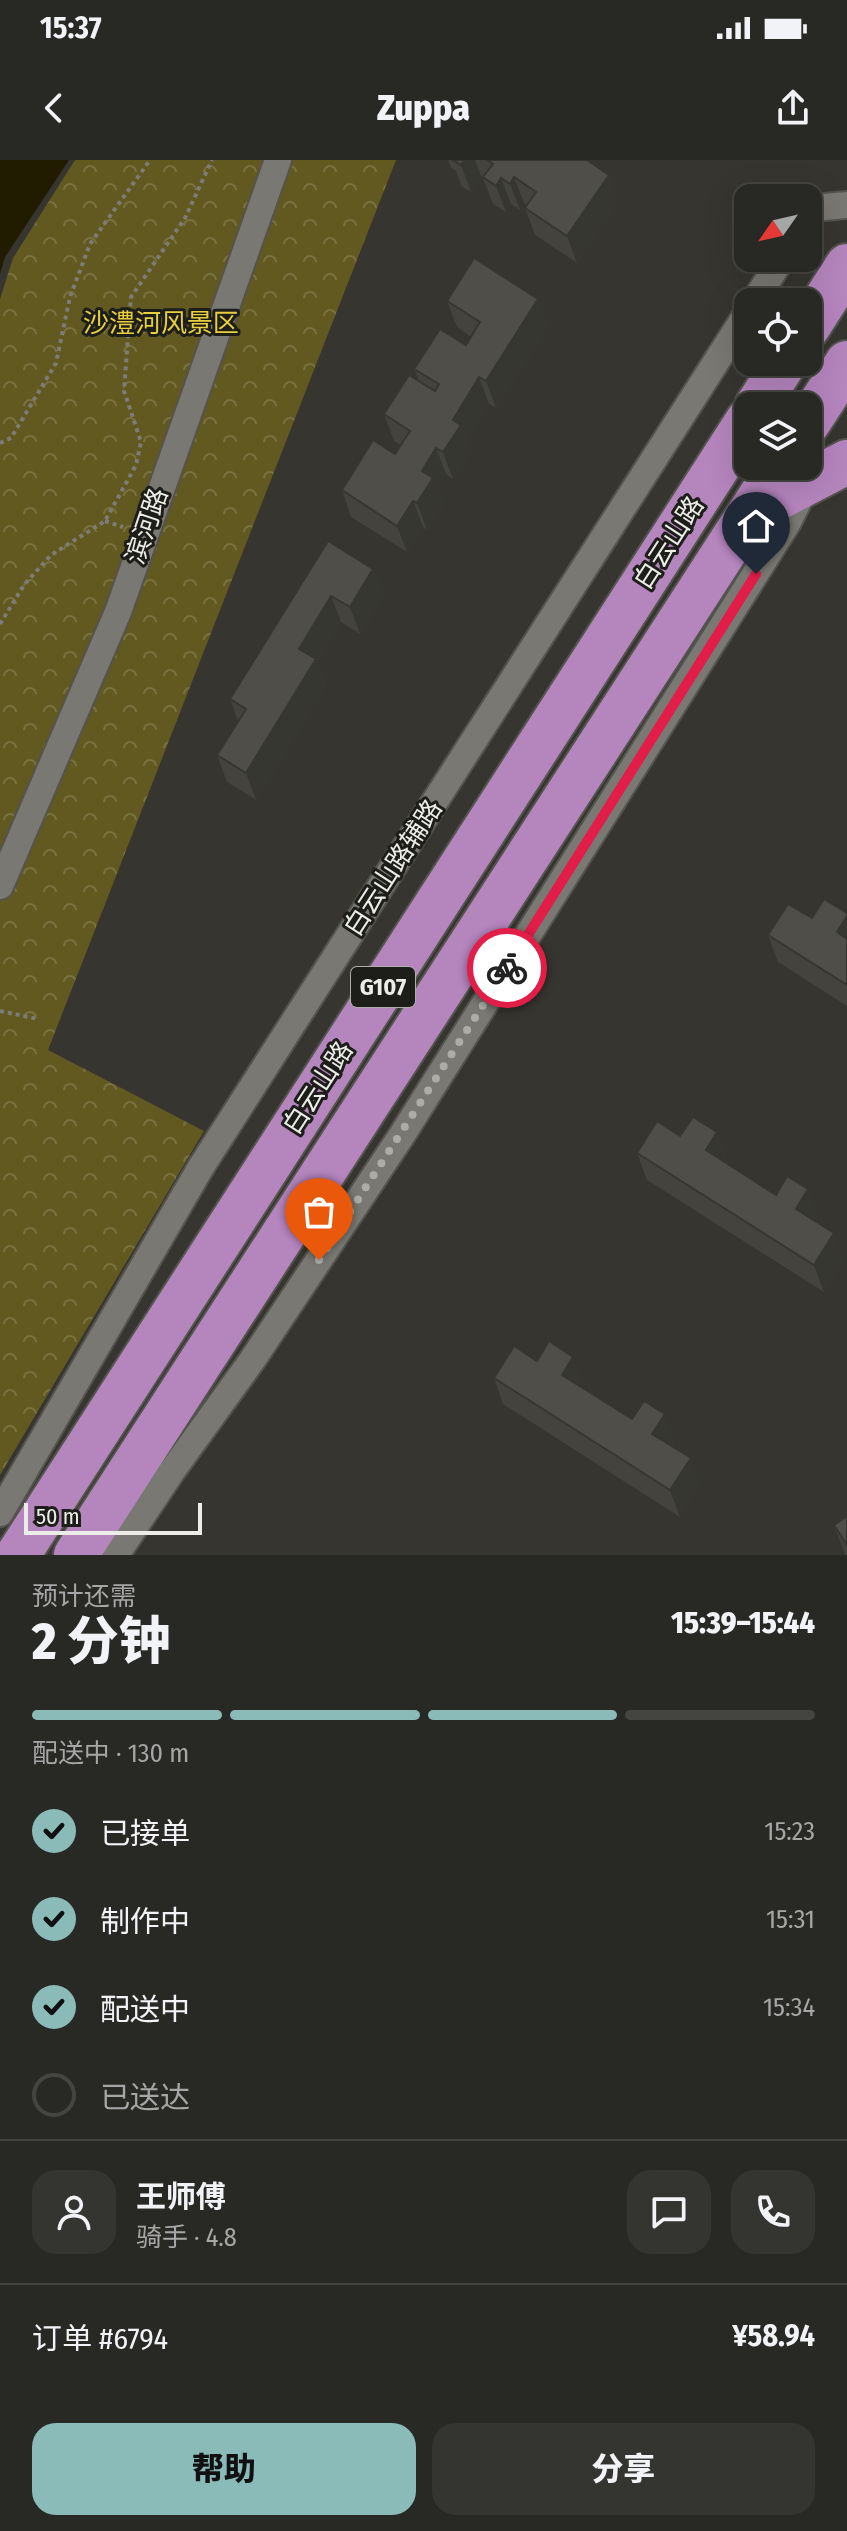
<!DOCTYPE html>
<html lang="zh">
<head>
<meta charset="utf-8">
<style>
	:root { --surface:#282824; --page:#343431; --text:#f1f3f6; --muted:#a5a6a6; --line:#444441; --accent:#8bbbb9 }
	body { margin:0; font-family:"Fira Sans Condensed","Noto Sans SC",sans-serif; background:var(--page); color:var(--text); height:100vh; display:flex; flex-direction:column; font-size:30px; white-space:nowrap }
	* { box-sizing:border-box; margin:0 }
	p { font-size:26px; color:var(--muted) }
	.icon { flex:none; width:44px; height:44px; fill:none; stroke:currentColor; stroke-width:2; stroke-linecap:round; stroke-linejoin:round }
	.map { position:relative; height:1395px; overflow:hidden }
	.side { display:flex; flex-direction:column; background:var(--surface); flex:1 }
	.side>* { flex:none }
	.needle { width:52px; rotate:236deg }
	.buttons { position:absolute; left:734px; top:24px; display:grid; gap:16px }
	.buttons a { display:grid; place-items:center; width:88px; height:88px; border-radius:16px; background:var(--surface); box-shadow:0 8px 32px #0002,0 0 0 2px var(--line); font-size:40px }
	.scale { position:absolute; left:24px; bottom:20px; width:178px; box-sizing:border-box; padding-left:8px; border:4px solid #ecece8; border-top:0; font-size:22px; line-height:28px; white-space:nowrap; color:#ecece8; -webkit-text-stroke:6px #1d1d1a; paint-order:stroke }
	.pin { position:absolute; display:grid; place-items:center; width:68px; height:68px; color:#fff; margin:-82px -34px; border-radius:50% 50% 50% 0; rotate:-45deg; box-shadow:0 0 8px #0007 }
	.pin .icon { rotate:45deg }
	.courier { position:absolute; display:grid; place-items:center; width:80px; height:80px; margin:-40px; border:6px solid #e11d48; border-radius:50%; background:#fff; color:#222; box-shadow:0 2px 10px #0007 }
	.summary em { font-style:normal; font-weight:800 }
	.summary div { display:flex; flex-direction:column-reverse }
	.summary { display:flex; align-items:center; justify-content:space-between; height:136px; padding:0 32px }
	h1 { font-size:52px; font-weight:800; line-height:60px }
	.bar { display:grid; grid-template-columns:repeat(4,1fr); gap:12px 8px; align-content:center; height:96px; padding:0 32px }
	.bar i { height:10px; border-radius:6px; background:var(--line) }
	.bar .on { background:var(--accent) }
	.bar p { grid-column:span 4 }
	.line { display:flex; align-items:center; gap:20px; padding:0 32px; border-top:2px solid var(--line) }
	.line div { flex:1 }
	.round { display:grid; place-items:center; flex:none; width:84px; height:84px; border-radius:24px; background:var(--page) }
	ol { padding:0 32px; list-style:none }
	li { display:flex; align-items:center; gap:24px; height:88px }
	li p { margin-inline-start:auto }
	li .icon { padding:8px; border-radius:50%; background:var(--accent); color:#111; stroke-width:4 }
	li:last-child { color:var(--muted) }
	li i { width:44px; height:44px; border:4px solid var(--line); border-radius:50% }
	.button { display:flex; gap:16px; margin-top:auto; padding:16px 32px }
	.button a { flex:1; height:92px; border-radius:24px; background:var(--accent); color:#111; font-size:32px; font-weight:800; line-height:92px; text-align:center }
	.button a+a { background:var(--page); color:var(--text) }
	.status { display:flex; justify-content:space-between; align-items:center; height:56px; padding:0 40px; background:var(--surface); direction:ltr }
	.status svg { height:22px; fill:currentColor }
	header { display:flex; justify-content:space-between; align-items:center; height:104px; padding:0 32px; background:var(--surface); font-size:36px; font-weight:800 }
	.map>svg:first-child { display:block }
	.forest { fill:url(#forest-crowns) }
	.water { fill:#211b00 }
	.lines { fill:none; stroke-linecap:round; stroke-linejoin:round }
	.street-casing { stroke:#54534e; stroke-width:30 }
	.highway-casing { stroke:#54534e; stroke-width:48 }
	.path { stroke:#7d7c77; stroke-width:4; stroke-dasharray:4 4; stroke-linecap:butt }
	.street { stroke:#797872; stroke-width:26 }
	.highway { stroke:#b585be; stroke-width:44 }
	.wall { fill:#44433e }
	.shaded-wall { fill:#373732 }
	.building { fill:#4f4e48; stroke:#373732; stroke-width:2 }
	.done { stroke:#acaca8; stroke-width:8; stroke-dasharray:0 14.4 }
	.route { stroke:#e11d48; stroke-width:10 }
	.labels { text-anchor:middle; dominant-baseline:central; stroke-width:6; stroke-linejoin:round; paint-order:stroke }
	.shield { fill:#1d1d1a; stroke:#aeaeaa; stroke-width:2 }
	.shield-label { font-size:24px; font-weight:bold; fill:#ecece8 }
	.park-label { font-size:26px; fill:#e7cf3d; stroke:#1d1d1a }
	.street-label { font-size:26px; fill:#ecece8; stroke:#1d1d1a }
</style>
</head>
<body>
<div class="status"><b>15:37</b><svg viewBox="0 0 49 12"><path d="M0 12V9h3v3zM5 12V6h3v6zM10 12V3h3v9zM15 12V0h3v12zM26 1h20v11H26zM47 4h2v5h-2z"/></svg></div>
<header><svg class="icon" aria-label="back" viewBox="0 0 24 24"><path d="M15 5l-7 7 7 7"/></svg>Zuppa<svg class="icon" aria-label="share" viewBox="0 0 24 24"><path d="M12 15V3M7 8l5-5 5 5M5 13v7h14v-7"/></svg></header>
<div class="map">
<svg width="847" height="1395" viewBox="0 0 847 1395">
	<defs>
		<pattern id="forest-crowns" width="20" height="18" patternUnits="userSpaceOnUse" patternTransform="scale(2)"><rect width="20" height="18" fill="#625920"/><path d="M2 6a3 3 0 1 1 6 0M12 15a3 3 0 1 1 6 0" fill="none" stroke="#797140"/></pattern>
	</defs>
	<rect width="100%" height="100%" fill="#363530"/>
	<path class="forest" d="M 75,0 L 396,0 L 48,890 L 204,971 L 0,1315 L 0,139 L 13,98 Z"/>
	<path class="water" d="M 0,0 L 69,0 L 5,97 L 0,114 Z"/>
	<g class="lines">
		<defs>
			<path id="street" d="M 808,57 L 814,48 L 847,45
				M 754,142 L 782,98
				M 0,726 L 118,452 L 278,0
				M 0,1353 L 201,1007 L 748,152
				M 116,1395 L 172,1311 L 253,1199 L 402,975 L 788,362 L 809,320 L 811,258"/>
			<path id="highway" d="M 808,167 L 847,106
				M 757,246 L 785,202
				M 808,263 L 847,203
				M 755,350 L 847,302
				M 18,1395 L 748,260
				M 76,1395 L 780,306"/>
		</defs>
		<use href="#street" class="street-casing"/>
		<use href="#highway" class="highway-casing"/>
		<path class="path" d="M 0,283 L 11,278 L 56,203 L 70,137 L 90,84 L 150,0
			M 105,361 L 123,367
			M 0,464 L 24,425 L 51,395 L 105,361 L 136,305 L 141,282 L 124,231 L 131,137 L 185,58 L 212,0
			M 0,851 L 38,859"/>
		<use href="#street" class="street"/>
		<use href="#highway" class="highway"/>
	</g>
	<path class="wall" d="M 448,0 L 587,0 L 609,15 L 618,41 L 577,103 L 535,75 L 525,48 L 527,45 L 524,43 L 520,50 L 511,44 L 506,52 L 493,44 L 483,18 L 481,16 L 471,32 L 461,26 L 456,11 L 451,8 Z
		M 538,139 L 548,166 L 496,248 L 489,244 L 466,280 L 471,292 L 453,319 L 446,314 L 437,329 L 443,345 L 427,370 L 423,367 L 407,392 L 351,357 L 342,330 L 395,294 L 401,285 L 394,281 L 384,254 L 419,221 L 414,209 L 466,185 L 471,177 L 457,167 L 447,141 Z
		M 328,381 L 373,409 L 383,436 L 360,474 L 341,462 L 317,501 L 326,526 L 256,640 L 227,622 L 217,595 L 238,561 L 230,539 Z
		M 847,753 L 847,846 L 778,802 L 768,775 Z
		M 717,972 L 727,999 L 725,1002 L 776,1035 L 818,1056 L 815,1061 L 844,1100 L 824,1132 L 647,1020 L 637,993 L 680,976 Z
		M 537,1201 L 583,1223 L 581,1227 L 632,1259 L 675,1281 L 672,1286 L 700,1324 L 680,1357 L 503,1244 L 494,1218 Z
		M 847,1356 L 847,1395 L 845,1395 L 834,1365 Z"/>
	<path class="shaded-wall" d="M 464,0 L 475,0 L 481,16 L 471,32 L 461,5 Z
		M 609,15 L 618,41 L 577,103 L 567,76 Z
		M 514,17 L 524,43 L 520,50 L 510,24 Z
		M 501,18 L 511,44 L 506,52 L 496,26 Z
		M 538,139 L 548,166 L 496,248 L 486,221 Z
		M 479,217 L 489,244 L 466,280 L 471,292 L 453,319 L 443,292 L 453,260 Z
		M 436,288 L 446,314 L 437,329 L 443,345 L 427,370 L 417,343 L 422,311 Z
		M 413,341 L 423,367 L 407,392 L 397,366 Z
		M 373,409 L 383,436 L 360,474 L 350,447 Z
		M 331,436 L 341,462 L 317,501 L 326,526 L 256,640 L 246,613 L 299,489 Z
		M 847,756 L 847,798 L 837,772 Z
		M 717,972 L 727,999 L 716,1017 L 706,990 Z
		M 808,1029 L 818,1056 L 806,1076 L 796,1049 Z
		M 834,1073 L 844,1100 L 824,1132 L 814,1105 Z
		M 573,1197 L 583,1223 L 572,1242 L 562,1215 Z
		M 665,1254 L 675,1281 L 662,1300 L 652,1274 Z
		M 691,1298 L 700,1324 L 680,1357 L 670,1330 Z"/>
	<path class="building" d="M 453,0 L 464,0 L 461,5 Z
		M 487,0 L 587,0 L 609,15 L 567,76 L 525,48 L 536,32 L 514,17 L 510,24 L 501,18 L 496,26 L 483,17 L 493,4 Z
		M 474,98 L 538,139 L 486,221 L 479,217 L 453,260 L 461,265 L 443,292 L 436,288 L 422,311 L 433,318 L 417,343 L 413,341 L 397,366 L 342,330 L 373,280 L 395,294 L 410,271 L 384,254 L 409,215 L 435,231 L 439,224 L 414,209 L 440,169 L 466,185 L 480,162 L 447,141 Z
		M 328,381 L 373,409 L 350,447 L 331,436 L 299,489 L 316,499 L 246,613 L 217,595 L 246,549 L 230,539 Z
		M 824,739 L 847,753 L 847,756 L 837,772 L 847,779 L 847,825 L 768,775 L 788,744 L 812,758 Z
		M 693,957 L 717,972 L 706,990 L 776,1035 L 787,1016 L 808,1029 L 796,1049 L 834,1073 L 814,1105 L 637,993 L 657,961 L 680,976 Z
		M 549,1181 L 573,1197 L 562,1215 L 632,1259 L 644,1241 L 665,1254 L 652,1274 L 691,1298 L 670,1330 L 494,1218 L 514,1186 L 537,1201 Z
		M 847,1356 L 847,1385 L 834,1365 Z"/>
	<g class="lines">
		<path class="done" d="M 319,1100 L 507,808"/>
		<path class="route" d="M 507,808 L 756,414"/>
	</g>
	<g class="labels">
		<rect class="shield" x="351" y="807" width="64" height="40" rx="6"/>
		<g class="shield-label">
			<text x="383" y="827">G107</text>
		</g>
		<g class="park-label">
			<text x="161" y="163">沙澧河风景区</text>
		</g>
		<g class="street-label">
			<text transform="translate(147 366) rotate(-71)">滨河路</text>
			<text transform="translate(669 383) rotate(-57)">白云山路</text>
			<text transform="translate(393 708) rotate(-57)">白云山路辅路</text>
			<text transform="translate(318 928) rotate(-57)">白云山路</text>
		</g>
	</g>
</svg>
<div class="buttons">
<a><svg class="needle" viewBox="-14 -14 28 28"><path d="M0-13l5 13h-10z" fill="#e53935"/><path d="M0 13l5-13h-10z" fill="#a5a6a6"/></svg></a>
<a><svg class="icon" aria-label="locate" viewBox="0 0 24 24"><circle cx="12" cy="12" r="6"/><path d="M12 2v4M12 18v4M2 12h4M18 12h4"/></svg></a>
<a><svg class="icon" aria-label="layers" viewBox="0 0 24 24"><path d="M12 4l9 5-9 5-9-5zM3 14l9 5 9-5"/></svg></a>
</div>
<div class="scale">50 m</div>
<div class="pin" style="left:319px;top:1100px;background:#ea580c"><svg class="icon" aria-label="bag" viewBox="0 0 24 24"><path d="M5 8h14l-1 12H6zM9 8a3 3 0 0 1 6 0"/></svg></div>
<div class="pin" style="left:756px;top:414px;background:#1f2937"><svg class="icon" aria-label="home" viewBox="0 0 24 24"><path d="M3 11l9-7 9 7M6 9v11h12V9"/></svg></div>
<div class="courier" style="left:507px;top:808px"><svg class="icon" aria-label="bike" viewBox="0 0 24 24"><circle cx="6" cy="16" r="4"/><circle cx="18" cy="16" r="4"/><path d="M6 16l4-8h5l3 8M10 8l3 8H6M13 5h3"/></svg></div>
</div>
<section class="side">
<div class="summary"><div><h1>2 分钟</h1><p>预计还需</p></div><em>15:39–15:44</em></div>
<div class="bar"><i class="on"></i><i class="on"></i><i class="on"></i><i></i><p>配送中 · 130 m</p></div>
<ol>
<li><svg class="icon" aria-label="check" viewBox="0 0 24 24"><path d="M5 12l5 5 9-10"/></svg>已接单<p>15:23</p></li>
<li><svg class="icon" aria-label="check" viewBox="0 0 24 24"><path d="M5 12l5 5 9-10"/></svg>制作中<p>15:31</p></li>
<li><svg class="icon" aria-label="check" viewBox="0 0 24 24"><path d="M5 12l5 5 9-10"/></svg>配送中<p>15:34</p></li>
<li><i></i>已送达</li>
</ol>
<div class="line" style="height:144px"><a class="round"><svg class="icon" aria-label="person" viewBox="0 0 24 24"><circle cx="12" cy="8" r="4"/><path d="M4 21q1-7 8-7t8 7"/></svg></a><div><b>王师傅</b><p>骑手 · 4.8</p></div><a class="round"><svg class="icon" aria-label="chat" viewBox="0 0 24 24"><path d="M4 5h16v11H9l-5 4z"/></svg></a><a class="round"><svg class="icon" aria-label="phone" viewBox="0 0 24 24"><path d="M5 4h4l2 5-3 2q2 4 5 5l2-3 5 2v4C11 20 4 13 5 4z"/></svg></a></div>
<div class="line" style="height:104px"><div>订单 #6794</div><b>¥58.94</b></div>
<div class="button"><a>帮助</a><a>分享</a></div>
</section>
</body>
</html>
